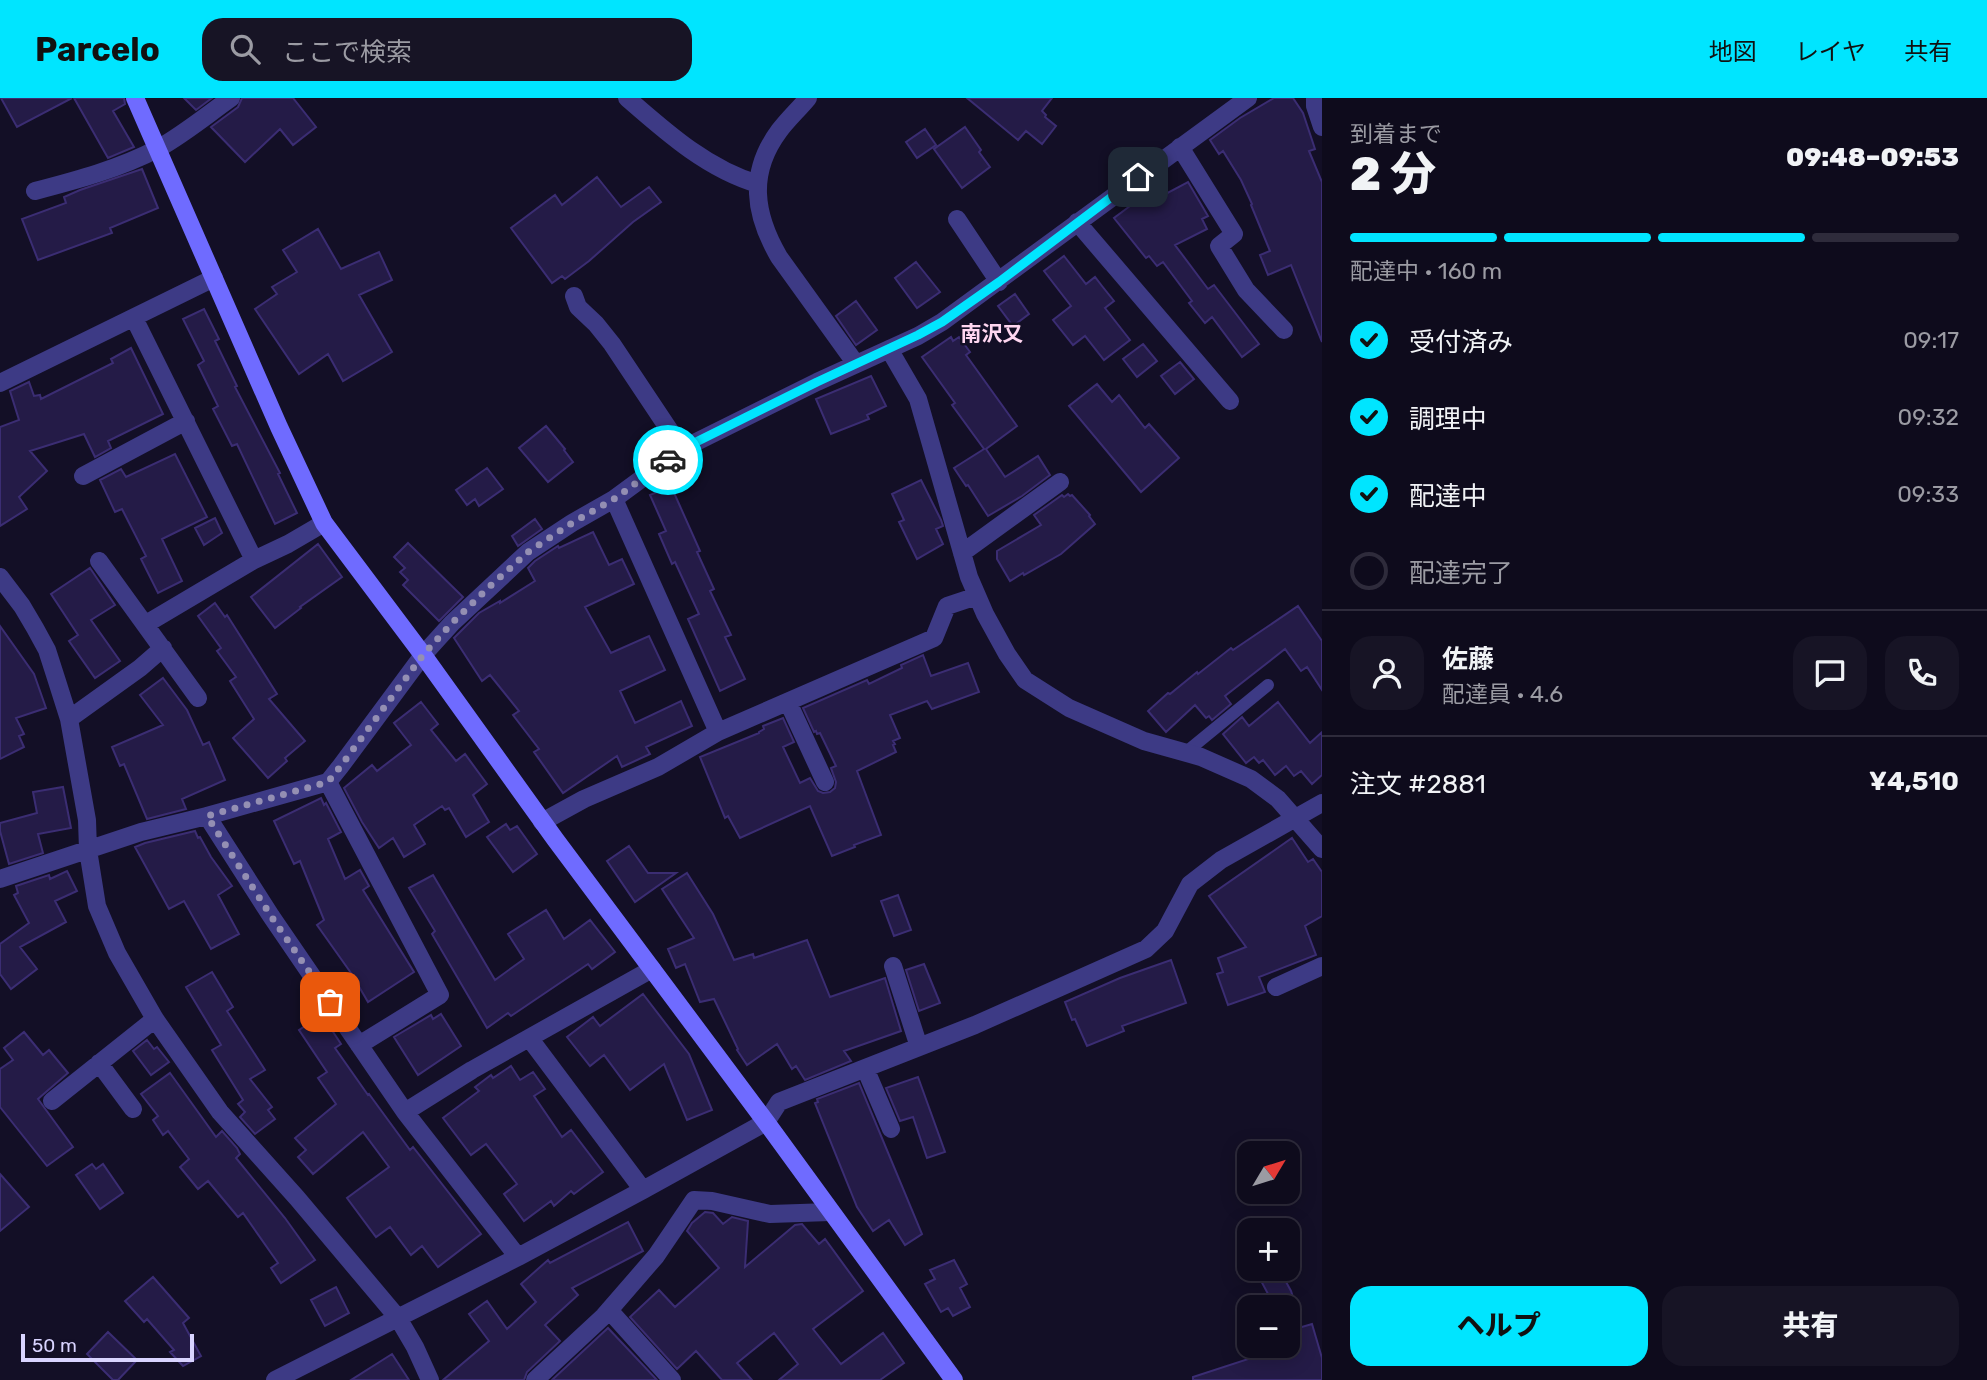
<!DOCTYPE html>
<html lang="ja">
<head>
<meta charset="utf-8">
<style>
	:root { --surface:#0e0b1c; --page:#171425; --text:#f1f3f6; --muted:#9b9ba3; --line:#2e2b3b; --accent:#00e5ff }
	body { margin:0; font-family:Rubik,"Noto Sans JP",sans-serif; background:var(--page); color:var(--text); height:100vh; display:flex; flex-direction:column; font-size:26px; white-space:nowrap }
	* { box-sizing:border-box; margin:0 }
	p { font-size:23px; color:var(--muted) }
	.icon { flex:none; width:38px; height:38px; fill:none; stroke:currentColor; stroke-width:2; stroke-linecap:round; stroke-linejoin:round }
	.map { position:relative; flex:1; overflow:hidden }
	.details { display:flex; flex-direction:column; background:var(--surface); width:665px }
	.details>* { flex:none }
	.needle { width:46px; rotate:52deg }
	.controls { position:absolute; left:1237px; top:1043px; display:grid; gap:14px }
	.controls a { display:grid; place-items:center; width:63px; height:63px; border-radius:14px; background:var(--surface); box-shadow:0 4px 18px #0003,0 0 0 2px var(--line); font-size:35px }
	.scale { position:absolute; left:21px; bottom:18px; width:173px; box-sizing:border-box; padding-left:7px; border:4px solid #d9d4ff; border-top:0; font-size:19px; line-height:24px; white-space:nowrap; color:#d9d4ff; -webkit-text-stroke:5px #130f26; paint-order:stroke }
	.pin { position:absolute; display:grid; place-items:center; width:60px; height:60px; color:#fff; margin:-30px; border-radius:14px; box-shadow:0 4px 10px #0006 }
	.courier { position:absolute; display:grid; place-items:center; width:70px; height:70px; margin:-35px; border:5px solid #00e5ff; border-radius:50%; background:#fff; color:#222; box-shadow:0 2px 9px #0007 }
	.summary em { font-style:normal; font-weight:800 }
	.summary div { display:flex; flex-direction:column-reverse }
	.summary { display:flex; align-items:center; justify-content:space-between; height:119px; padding:0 28px }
	h1 { font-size:46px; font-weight:800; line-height:52px }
	.bar { display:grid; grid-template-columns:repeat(4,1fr); gap:10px 7px; align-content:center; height:84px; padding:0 28px }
	.bar i { height:9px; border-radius:5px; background:var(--line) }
	.bar .active { background:var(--accent) }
	.bar p { grid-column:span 4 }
	.line { display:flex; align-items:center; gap:18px; padding:0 28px; border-top:2px solid var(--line) }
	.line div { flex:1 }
	.round { display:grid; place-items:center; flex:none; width:74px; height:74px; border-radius:21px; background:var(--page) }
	ol { padding:0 28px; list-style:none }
	li { display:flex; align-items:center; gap:21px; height:77px }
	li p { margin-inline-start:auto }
	li .icon { padding:7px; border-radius:50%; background:var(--accent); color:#111; stroke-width:4 }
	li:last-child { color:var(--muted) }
	li i { width:38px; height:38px; border:4px solid var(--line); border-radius:50% }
	.cta { display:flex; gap:14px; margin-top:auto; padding:14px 28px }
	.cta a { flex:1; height:80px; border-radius:21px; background:var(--accent); color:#111; font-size:28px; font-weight:800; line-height:80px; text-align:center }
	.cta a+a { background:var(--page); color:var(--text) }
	header { display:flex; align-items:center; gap:42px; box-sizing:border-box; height:98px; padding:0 35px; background:var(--accent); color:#111 }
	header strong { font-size:33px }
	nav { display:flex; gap:38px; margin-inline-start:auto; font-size:24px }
	.search { width:490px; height:63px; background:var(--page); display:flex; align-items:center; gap:18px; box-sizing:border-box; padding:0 24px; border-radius:21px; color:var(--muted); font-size:26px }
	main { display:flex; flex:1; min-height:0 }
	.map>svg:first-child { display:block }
	.building { fill:#241b47; stroke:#3b2d73; stroke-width:2 }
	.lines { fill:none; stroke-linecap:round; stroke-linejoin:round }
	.lane { stroke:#3d3a85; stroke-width:12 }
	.street { stroke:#3d3a85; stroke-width:18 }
	.secondary { stroke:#6f6bff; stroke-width:18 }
	.done { stroke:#948fb3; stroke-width:7; stroke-dasharray:0 12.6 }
	.route { stroke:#00e5ff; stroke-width:9 }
	.labels { text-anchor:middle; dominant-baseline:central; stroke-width:5; stroke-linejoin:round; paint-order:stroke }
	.quarter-label { font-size:21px; font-weight:bold; fill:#ffd6f0; stroke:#130f26 }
</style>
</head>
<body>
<header>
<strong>Parcelo</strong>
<div class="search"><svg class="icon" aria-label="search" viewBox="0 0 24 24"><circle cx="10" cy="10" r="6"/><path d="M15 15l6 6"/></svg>ここで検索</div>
<nav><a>地図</a><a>レイヤ</a><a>共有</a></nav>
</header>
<main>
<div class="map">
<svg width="1322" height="1282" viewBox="0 0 1322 1282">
	<rect width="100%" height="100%" fill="#130f26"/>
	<path class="building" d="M 1,0 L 72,0 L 17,29 Z
		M 74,0 L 124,0 L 125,6 L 113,13 L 134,49 L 108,60 Z
		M 184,0 L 212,0 L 196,12 Z
		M 242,0 L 293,0 L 316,29 L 293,47 L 280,31 L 245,64 L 211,29 L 238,9 Z
		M 967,0 L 1052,0 L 1042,13 L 1046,17 L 1045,19 L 1056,28 L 1042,46 L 1026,33 L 1018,42 Z
		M 1274,0 L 1293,0 L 1303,15 L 1315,51 L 1309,53 L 1322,84 L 1322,244 L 1291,167 L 1268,177 L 1260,157 L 1270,153 L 1251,107 L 1252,106 L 1241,82 L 1223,53 L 1219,56 L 1210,42 L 1240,20 Z
		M 965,29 L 981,52 L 979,54 L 990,69 L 962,90 L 934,51 Z
		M 925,31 L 936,47 L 917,60 L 906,44 Z
		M 142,71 L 158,110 L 110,130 L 112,135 L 38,162 L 22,121 L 66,105 L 64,99 L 80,92 Z
		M 597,79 L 621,109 L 649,89 L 661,104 L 633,124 L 589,163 L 565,181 L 562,178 L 552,185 L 511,130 L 555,97 L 562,107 Z
		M 1188,84 L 1208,118 L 1202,121 L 1207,131 L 1175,147 L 1208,191 L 1214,187 L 1259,246 L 1242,259 L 1212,219 L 1205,225 L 1189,205 L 1192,203 L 1163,164 L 1157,168 L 1149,158 L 1146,160 L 1114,120 L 1138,102 L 1143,108 Z
		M 318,131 L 341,171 L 379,154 L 392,182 L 359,197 L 392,254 L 343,283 L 328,256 L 299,276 L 255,211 L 277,196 L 272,189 L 297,174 L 283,152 Z
		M 1064,158 L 1086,186 L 1095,179 L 1102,188 L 1114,203 L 1105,210 L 1130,242 L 1104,262 L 1085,238 L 1073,247 L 1053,222 L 1071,208 L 1044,173 Z
		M 916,164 L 940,194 L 917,210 L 895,180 Z
		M 1015,196 L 1029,216 L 1013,228 L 998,208 Z
		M 856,203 L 877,232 L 856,247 L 836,218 Z
		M 204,211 L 219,241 L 215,243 L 237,288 L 235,289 L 280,375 L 278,376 L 297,415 L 275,426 L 237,346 L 232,348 L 213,311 L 218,308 L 198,267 L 204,263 L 183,221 Z
		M 951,239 L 953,243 L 959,239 L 970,254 L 966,257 L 1017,328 L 986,351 L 1005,379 L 1038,358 L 1050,377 L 1022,398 L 988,418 L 968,387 L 966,388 L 954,370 L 984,351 L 952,307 L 955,305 L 922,259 Z
		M 1143,246 L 1157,263 L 1137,279 L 1123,261 Z
		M 131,250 L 163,316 L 108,343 L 111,350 L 95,359 L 84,336 L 30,353 L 47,373 L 19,399 L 27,411 L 0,428 L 0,329 L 19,322 L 10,293 L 29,284 L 34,298 L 40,297 L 41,301 L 113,265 L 111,261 Z
		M 1180,264 L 1194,281 L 1175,296 L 1161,278 Z
		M 871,278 L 886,308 L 867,317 L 869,321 L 831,336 L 816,301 Z
		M 1097,286 L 1112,304 L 1119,297 L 1145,330 L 1149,326 L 1179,360 L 1141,394 L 1069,308 Z
		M 546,328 L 565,351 L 564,352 L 573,364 L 548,384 L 519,350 Z
		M 175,356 L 207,419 L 162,441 L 182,483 L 158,495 L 141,461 L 146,458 L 122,411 L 115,414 L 100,382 L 121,371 L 126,379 Z
		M 487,370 L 503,391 L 479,408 L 475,401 L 467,407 L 456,392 Z
		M 921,382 L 941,422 L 943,428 L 936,431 L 943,446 L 917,461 L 899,424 L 904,422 L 892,396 Z
		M 671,388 L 700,453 L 697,454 L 714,491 L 710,493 L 731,537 L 725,539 L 745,581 L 720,593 L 688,521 L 699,516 L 675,464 L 672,466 L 659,436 L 666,433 L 650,397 Z
		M 1068,396 L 1070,398 L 1072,397 L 1090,417 L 1089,418 L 1095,426 L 1061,456 L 1024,477 L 1023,475 L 1010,483 L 997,461 L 997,453 L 1041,427 L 1034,417 L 1062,397 L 1064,399 Z
		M 215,420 L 222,435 L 204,447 L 195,430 Z
		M 535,421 L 542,431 L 518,448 L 512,438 Z
		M 593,434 L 609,467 L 622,461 L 634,486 L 585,509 L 611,555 L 649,538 L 665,572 L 620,593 L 635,625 L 681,603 L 692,628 L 646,649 L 650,656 L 622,669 L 617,658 L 563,695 L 534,654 L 539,651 L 513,617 L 519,613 L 490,577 L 482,583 L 454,540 L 479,515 L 500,503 L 500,505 L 535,483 L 528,470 L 535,463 L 558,448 L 559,450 Z
		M 408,445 L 463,499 L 439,523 L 403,487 L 408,482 L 400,474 L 405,470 L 394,459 Z
		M 318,446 L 342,479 L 300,509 L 301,510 L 275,530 L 251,499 Z
		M 90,470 L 115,507 L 91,522 L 120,563 L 95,580 L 69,543 L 78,537 L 51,496 Z
		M 215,505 L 225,519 L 227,517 L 277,596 L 269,601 L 305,643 L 285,660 L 287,663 L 268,680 L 233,640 L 254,621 L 230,583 L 236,579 L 217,553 L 221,550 L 198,518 Z
		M 1298,508 L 1322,543 L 1322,592 L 1307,569 L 1301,573 L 1285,551 L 1225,598 L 1231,606 L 1212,622 L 1209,618 L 1206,620 L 1195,607 L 1166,634 L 1148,613 L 1168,595 L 1170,596 L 1197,574 L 1198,576 L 1231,550 L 1233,552 Z
		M 0,528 L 34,576 L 46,610 L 16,620 L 24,636 L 19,638 L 24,649 L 0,661 Z
		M 923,557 L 931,578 L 968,565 L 979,594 L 932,611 L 927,603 L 890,617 L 900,640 L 893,643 L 895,646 L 893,647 L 896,654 L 857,673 L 881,737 L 854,747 L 855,749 L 832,758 L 810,708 L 740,740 L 728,718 L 725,720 L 700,659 L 759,635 L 759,634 L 764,631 L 763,628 L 783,620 L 794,644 L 783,649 L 800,685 L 810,680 L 818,693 L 823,695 L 830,694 L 835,690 L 836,684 L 831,670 L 836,668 L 820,635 L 817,636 L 816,633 L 814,634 L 803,610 L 867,582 L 869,586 L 902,570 L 901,567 Z
		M 163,580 L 187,612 L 203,647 L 209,644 L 225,682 L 182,701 L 186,711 L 147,721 L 124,666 L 120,668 L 112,649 L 163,627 L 140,597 Z
		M 421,604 L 438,626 L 431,632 L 456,663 L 465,656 L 487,686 L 473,697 L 489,724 L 466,739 L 449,710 L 445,712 L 442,708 L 414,727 L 425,746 L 404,759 L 393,740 L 379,750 L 362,724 L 344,690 L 372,667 L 377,673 L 411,647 L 394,625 Z
		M 1278,604 L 1310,645 L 1322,634 L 1322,677 L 1312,686 L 1301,673 L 1294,678 L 1286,668 L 1275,677 L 1263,662 L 1259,665 L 1254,659 L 1246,665 L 1223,636 L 1242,619 L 1249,628 Z
		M 63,689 L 71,730 L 38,736 L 43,755 L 9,766 L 0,733 L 0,725 L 37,715 L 33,694 Z
		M 321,700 L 324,707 L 326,705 L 341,734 L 328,741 L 345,781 L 360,772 L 369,788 L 363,792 L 414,874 L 368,904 L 351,875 L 317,827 L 324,822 L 300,763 L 294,766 L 274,723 Z
		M 506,726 L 510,732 L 517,728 L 537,756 L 513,774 L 487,739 Z
		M 195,733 L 198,740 L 200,739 L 211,759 L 232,788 L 218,797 L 239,836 L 211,851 L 184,803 L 169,811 L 135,749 L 145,745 Z
		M 1292,740 L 1308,764 L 1313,761 L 1322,774 L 1322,818 L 1305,828 L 1316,857 L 1259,879 L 1265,894 L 1228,907 L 1217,876 L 1223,874 L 1218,860 L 1246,849 L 1209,798 Z
		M 629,748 L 648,775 L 676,775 L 635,804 L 607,763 Z
		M 67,773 L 77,793 L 55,803 L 66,824 L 20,849 L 37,871 L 11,891 L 0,876 L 0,846 L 29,825 L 14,797 L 18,795 L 16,788 L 49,777 L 50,781 Z
		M 687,775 L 713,816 L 734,862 L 753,856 L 754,860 L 807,842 L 830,899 L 885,880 L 901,933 L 844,953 L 851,963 L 805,982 L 796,968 L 792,971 L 777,946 L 747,967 L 737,952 L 738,951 L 714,901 L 700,904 L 685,866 L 676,870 L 668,851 L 694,840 L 662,791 Z
		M 433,777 L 495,882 L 524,861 L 508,836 L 546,812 L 564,841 L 590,822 L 615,854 L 592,871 L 588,866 L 511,918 L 508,915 L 487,930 L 432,836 L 435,833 L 409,790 Z
		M 898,797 L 911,832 L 894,838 L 881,803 Z
		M 1171,862 L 1186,905 L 1122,928 L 1124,933 L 1087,948 L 1075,921 L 1072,922 L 1065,904 L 1120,880 Z
		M 924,866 L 940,905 L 919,913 L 906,872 Z
		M 212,874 L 233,909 L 227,913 L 265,972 L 250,981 L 272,1009 L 268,1012 L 275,1021 L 255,1036 L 240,1019 L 245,1014 L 238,1006 L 243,1002 L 212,952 L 221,947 L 186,889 Z
		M 643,896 L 689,956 L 712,1012 L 687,1022 L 664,966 L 630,992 L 604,957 L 590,968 L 567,939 L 593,919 L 600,928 Z
		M 441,916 L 461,948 L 418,977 L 394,939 L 431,917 L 433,921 Z
		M 322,917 L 341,946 L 335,950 L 368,997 L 369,996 L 410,1052 L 413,1049 L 481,1136 L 438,1169 L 422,1148 L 411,1157 L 390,1129 L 376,1139 L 347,1100 L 389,1069 L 363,1034 L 313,1076 L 298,1059 L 306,1052 L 295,1040 L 336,1006 L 318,980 L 327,974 L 299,932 Z
		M 24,934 L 43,957 L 49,952 L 68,975 L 38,1001 L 73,1049 L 47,1068 L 0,1009 L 0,971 L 13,962 L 4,950 Z
		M 147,942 L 154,951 L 157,949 L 169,964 L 151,977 L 133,953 Z
		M 511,968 L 520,982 L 533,974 L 545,991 L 534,998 L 562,1039 L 571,1032 L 603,1074 L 574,1096 L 571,1093 L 554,1108 L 551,1103 L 524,1123 L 504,1096 L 517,1086 L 486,1046 L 471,1057 L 443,1020 L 479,993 L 475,989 L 491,977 L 493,980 Z
		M 170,975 L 216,1039 L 222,1033 L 237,1050 L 240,1056 L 236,1060 L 285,1120 L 315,1162 L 281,1185 L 271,1170 L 278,1165 L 243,1115 L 238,1119 L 208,1083 L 198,1091 L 180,1069 L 189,1061 L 168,1033 L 163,1037 L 153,1022 L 158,1018 L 141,996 Z
		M 918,979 L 945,1054 L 927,1060 L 913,1019 L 900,1023 L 886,990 Z
		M 859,985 L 922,1136 L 905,1147 L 889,1122 L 873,1133 L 857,1109 L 815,1005 L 818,1004 L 817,1001 Z
		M 92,1066 L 96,1071 L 103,1066 L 123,1095 L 100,1111 L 76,1077 Z
		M 0,1076 L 29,1109 L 0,1133 Z
		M 705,1114 L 713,1115 L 723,1126 L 732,1119 L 748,1123 L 745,1169 L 795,1127 L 802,1126 L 819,1146 L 825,1141 L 863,1193 L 813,1231 L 841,1266 L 883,1235 L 904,1265 L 880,1282 L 779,1282 L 798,1266 L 774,1235 L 737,1265 L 752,1282 L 722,1282 L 696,1253 L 677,1271 L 630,1219 L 659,1192 L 675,1209 L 719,1170 L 687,1133 L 692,1125 Z
		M 628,1124 L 643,1153 L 572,1190 L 578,1197 L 545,1227 L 560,1243 L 527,1274 L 524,1282 L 443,1282 L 489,1243 L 469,1216 L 487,1203 L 507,1231 L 536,1204 L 521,1186 L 548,1162 L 550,1165 Z
		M 954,1162 L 967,1186 L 960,1190 L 970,1209 L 953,1218 L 948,1210 L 941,1214 L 925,1186 L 935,1181 L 930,1172 Z
		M 1279,1171 L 1291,1193 L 1296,1209 L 1275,1209 L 1260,1181 Z
		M 153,1179 L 189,1220 L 183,1225 L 201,1258 L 183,1268 L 170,1254 L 174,1252 L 147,1221 L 144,1224 L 125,1203 Z
		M 336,1189 L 349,1215 L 325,1228 L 311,1202 Z
		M 1312,1226 L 1322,1260 L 1322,1282 L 1193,1282 L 1193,1279 L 1288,1248 L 1288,1233 Z
		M 608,1230 L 657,1282 L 552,1282 Z
		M 108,1234 L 137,1262 L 118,1282 L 113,1282 L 87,1256 Z
		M 392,1256 L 409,1282 L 351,1282 Z"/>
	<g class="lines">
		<path class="lane" d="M 1185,655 L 1268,587"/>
		<path class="street" d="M 627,0 C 666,34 707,71 758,86
			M 808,0 C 799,11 788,21 779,33 C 748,75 754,116 779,159 L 856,266
			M 1315,0 L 1315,8 L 1322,29
			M 1180,49 L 1234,136 L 1219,148 L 1246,192 L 1284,232
			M 35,93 C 77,82 119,71 159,50 C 184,36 207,17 231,0
			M 957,121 L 999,184
			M 1077,124 L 1230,303
			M 574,198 L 578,209 L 596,226 L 612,246 L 682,351
			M 134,220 L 254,462
			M 889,251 L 918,301 L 969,479 L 985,516 L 1007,556 L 1025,582 L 1069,610 L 1144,643 L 1201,659 L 1251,681 L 1278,701 L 1322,751
			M 0,285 L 214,180
			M 83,378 L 186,323
			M 614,401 L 718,634
			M 962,455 L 1060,384
			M 99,463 L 198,600
			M 0,479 L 22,508 L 35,530 L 47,552 L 56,580 L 69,621 L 87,722 L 88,752 L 97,808 L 117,855 L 155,921 L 220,1014 L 297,1100 L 398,1220 L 415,1249 L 430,1282
			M 146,526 L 254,462 L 288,446 L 324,425
			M 788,604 L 825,684
			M 69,621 L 140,570 L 163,550
			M 328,684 L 440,897 L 359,947
			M 207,718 L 271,818 L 405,1014 L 518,1159
			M 542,724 L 584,701 L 658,669 L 718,634 L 934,540 L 947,508 L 977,498
			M 0,781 L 141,734 L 207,718 L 328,684 L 340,669 L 423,557 L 452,525 L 528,454 L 572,425 L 614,401 L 682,351 L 817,284 L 918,238 L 942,224 L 1248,0
			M 893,868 L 919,949
			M 1276,889 L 1322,868
			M 530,941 L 643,1092
			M 99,965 L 133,1011
			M 865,970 L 891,1031
			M 52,1003 L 155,921
			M 405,1014 L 472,972 L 652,871
			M 609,1212 L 672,1282
			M 275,1282 L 518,1159 L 643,1092 L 766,1024 L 779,1004 L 975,927 L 1146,851 L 1165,833 L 1190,786 L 1221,762 L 1322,705
			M 535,1282 L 604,1218 L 656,1158 L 694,1102 L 712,1103 L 770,1116 L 830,1114"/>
		<path class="secondary" d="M 135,0 L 279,329 L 324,425 L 423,557 L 555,741 L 766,1024 L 954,1282"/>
	</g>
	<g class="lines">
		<path class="done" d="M 330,904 L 271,818 L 207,718 L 328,684 L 340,669 L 423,557 L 452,525 L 488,490 L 528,454 L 572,425 L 614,401 L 668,362"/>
		<path class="route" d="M 668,362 L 682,351 L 817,284 L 918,237 L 942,224 L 999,184 L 1138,79"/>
	</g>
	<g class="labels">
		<g class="quarter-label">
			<text x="992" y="235">南沢又</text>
		</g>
	</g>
</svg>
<div class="controls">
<a><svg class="needle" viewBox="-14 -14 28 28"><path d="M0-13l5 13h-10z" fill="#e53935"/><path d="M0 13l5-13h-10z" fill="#9b9ba3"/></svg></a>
<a>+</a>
<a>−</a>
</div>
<div class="scale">50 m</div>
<div class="pin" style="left:330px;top:904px;background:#ea580c"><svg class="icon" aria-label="bag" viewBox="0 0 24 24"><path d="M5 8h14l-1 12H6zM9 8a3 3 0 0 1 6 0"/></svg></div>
<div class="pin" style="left:1138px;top:79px;background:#1f2937"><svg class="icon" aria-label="home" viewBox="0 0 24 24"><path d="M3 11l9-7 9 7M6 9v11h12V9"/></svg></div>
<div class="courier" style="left:668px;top:362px"><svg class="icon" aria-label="car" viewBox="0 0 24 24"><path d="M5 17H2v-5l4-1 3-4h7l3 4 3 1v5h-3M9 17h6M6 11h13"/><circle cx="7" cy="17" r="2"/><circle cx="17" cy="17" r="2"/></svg></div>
</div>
<section class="details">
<div class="summary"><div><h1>2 分</h1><p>到着まで</p></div><em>09:48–09:53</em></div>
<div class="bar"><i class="active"></i><i class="active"></i><i class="active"></i><i></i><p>配達中 · 160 m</p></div>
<ol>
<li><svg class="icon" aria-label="check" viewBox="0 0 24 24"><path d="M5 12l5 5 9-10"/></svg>受付済み<p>09:17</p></li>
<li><svg class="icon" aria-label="check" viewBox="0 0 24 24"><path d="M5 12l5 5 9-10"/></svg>調理中<p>09:32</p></li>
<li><svg class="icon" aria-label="check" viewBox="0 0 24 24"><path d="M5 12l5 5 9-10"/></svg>配達中<p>09:33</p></li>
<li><i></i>配達完了</li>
</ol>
<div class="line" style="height:126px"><a class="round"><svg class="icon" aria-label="person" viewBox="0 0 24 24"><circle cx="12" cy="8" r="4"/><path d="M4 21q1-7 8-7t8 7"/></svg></a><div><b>佐藤</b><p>配達員 · 4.6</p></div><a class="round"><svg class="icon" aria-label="chat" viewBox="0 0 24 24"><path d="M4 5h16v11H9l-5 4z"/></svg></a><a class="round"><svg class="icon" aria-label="phone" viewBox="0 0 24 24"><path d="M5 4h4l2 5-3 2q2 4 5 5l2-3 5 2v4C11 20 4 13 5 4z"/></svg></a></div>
<div class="line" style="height:91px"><div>注文 #2881</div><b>¥4,510</b></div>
<div class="cta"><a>ヘルプ</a><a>共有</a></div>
</section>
</main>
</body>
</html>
